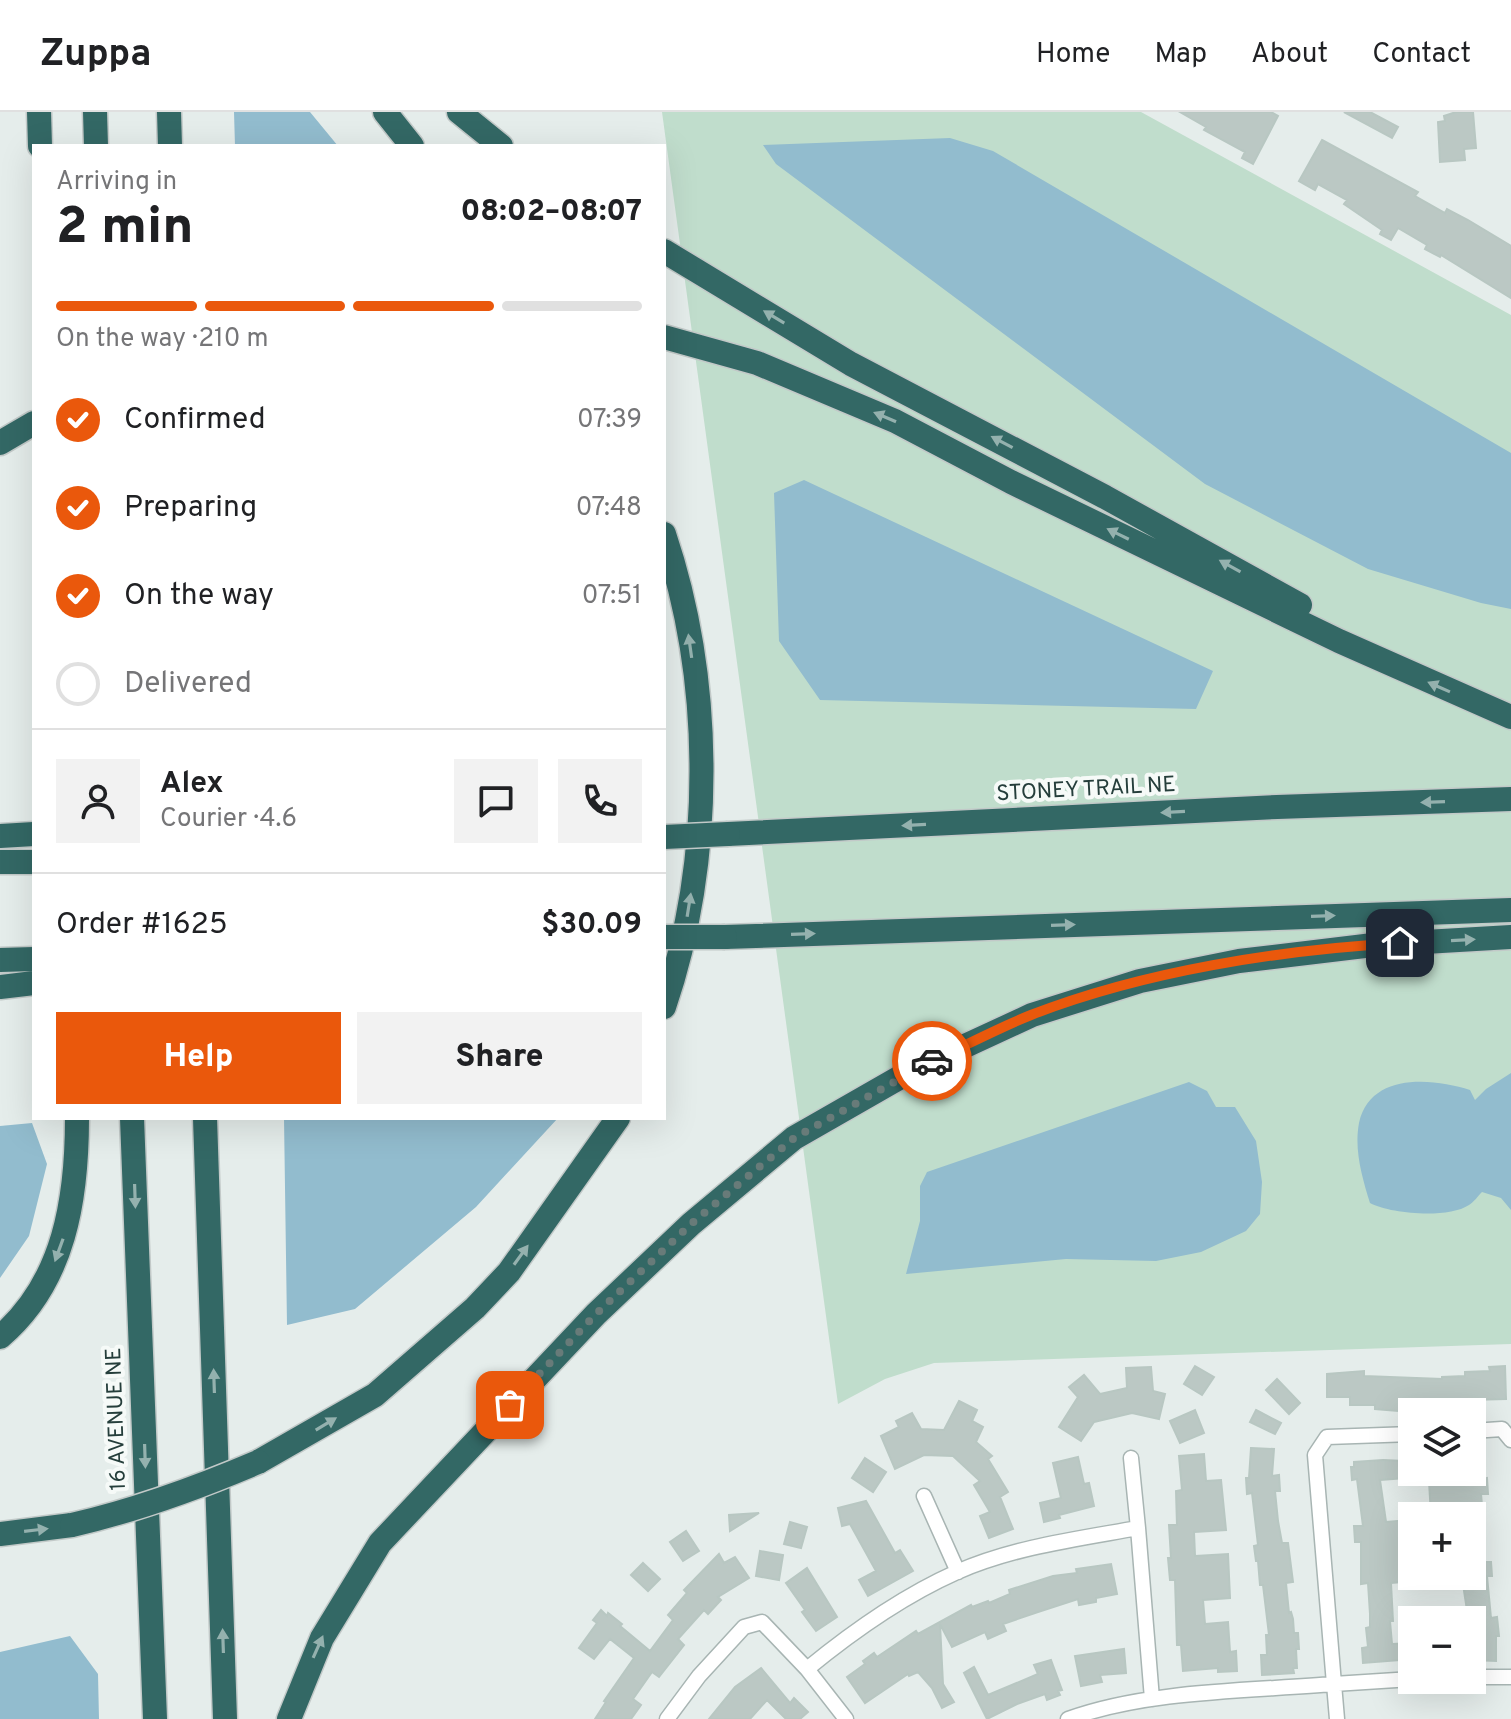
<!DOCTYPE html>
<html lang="en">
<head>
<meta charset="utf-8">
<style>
	:root { --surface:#fff; --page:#f2f2f2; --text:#202124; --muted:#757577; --line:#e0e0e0; --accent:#ea580c }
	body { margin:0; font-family:Overpass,sans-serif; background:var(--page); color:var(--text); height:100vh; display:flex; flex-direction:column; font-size:30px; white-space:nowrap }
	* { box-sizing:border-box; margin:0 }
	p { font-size:26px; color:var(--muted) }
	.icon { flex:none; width:44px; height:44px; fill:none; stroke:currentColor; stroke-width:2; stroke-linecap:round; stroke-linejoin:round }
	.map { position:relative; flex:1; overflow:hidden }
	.drawer { position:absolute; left:32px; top:32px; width:634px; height:976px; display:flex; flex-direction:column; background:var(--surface); border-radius:0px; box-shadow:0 8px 32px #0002 }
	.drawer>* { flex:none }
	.tools { position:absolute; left:1398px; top:1286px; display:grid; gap:16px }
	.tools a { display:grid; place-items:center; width:88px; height:88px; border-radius:0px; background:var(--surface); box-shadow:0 8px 32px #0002; font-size:40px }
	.pin { position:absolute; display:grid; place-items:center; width:68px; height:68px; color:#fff; margin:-34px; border-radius:16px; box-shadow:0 4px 12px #0006 }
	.courier { position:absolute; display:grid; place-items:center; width:80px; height:80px; margin:-40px; border:6px solid #ea580c; border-radius:50%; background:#fff; color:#222; box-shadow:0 2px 10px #0007 }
	.head em { font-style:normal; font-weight:800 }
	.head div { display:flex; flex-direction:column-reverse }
	.head { display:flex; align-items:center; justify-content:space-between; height:136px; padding:0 24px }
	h1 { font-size:52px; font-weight:800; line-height:60px }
	.bar { display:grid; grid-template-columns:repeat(4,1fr); gap:12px 8px; align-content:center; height:96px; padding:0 24px }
	.bar i { height:10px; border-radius:6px; background:var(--line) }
	.bar .on { background:var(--accent) }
	.bar p { grid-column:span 4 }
	.line { display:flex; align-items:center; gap:20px; padding:0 24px; border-top:2px solid var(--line) }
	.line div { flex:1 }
	.round { display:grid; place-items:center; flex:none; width:84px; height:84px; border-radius:0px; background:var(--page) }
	ol { padding:0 24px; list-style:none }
	li { display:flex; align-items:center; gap:24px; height:88px }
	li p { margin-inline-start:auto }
	li .icon { padding:8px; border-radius:50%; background:var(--accent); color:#fff; stroke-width:4 }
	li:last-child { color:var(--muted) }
	li i { width:44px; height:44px; border:4px solid var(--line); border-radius:50% }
	.primary-button { display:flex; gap:16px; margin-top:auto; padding:16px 24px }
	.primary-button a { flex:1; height:92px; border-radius:0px; background:var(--accent); color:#fff; font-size:32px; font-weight:800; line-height:92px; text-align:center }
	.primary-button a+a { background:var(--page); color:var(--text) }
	header { display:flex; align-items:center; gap:48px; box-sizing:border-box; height:112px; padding:0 40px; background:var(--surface); border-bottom:2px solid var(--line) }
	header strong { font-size:38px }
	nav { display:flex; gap:44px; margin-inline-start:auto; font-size:28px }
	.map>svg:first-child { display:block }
	.green { fill:#c0ddcc }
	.water { fill:#92bcce }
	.building { fill:#bbc8c4; stroke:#b8c7c2; stroke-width:2 }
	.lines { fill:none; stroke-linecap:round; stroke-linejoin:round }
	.street-casing { stroke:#a8b5b3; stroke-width:17 }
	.highway-casing { stroke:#c2c9c8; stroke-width:27 }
	.street { stroke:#fff; stroke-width:14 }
	.highway { stroke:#336865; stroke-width:24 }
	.highway-bridge-casing { stroke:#c2c9c8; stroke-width:27; stroke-linecap:butt }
	.highway-bridge { stroke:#336865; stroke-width:24 }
	.oneway { fill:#94b1ae }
	.done { stroke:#687b79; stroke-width:8; stroke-dasharray:0 14.4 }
	.route { stroke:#ea580c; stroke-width:10 }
	.labels { text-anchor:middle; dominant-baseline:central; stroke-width:8; stroke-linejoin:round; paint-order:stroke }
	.street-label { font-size:22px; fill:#253e3b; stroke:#f6faf8 }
</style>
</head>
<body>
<header>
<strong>Zuppa</strong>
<nav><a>Home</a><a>Map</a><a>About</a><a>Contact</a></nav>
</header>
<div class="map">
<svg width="1511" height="1607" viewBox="0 0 1511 1607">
	<rect width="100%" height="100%" fill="#e5edeb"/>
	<path class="green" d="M 662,0 L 1141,0 L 1511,203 L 1511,1232 L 934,1251 L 885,1267 L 838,1292 Z"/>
	<path class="water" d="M 234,0 L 310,0 L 338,34 L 235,34 Z
		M 950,26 L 993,39 L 1511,341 L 1511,497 L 1481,491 L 1368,457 L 1205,372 L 776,52 L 763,33 Z
		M 804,368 L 1213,559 L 1196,597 L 820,588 L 779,529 L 774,381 Z
		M 1511,961 L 1511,1098 L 1501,1086 L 1482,1080 C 1478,1084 1474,1090 1469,1093 C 1448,1107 1391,1102 1370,1091 C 1362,1065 1354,1038 1359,1011 C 1370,960 1433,966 1470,978 L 1475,988 L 1486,977 Z
		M 1189,970 L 1207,979 L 1216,995 L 1235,995 L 1256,1029 L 1262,1070 L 1260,1102 L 1246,1119 L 1201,1140 L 1156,1149 L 1066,1147 L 906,1162 L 920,1109 L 920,1074 L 927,1060 Z
		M 284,1006 L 558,1006 L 476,1095 L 355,1197 L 287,1213 Z
		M 32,1011 L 47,1052 L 29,1124 L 0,1166 L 0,1014 Z
		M 70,1524 L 98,1562 L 99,1607 L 0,1607 L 0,1540 Z"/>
	<path class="building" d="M 1180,0 L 1271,0 L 1278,4 L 1253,52 L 1242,46 L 1245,40 L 1204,18 L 1206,15 Z
		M 1344,0 L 1370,0 L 1398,15 L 1392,26 Z
		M 1456,0 L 1473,0 L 1476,36 L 1464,37 L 1465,48 L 1440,50 L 1438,10 L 1445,9 L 1444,4 Z
		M 1322,28 L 1418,80 L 1415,84 L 1445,101 L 1447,97 L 1468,108 L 1511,134 L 1511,186 L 1441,143 L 1440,145 L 1425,137 L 1427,133 L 1398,116 L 1391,128 L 1380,122 L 1382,118 L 1344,92 L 1347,88 L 1318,72 L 1315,78 L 1299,69 Z
		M 1195,1254 L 1214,1265 L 1202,1283 L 1184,1272 Z
		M 1505,1254 L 1506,1287 L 1429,1289 L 1414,1290 L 1415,1298 L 1399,1299 L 1375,1297 L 1375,1293 L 1350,1293 L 1350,1285 L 1327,1285 L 1327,1262 L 1364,1259 L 1364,1264 L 1442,1267 L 1442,1265 L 1465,1264 L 1465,1260 L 1490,1259 L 1489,1255 Z
		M 1151,1255 L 1153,1279 L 1165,1282 L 1159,1307 L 1132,1301 L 1094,1310 L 1081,1329 L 1059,1315 L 1078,1285 L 1069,1275 L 1084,1263 L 1100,1282 L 1127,1276 L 1126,1256 Z
		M 1277,1267 L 1300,1291 L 1289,1302 L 1266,1278 Z
		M 959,1289 L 977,1298 L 972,1309 L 983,1315 L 976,1330 L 992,1344 L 988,1347 L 1008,1380 L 1000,1385 L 1013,1417 L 989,1426 L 980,1404 L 990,1400 L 974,1373 L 980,1369 L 953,1344 L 924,1343 L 895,1357 L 881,1324 L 899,1315 L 896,1309 L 912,1301 L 921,1317 L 944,1318 Z
		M 1195,1298 L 1204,1321 L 1180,1331 L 1170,1309 Z
		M 1256,1298 L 1281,1311 L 1275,1322 L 1250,1310 Z
		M 1251,1336 L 1274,1337 L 1272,1364 L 1279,1363 L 1280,1379 L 1275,1379 L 1278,1409 L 1282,1431 L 1288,1431 L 1293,1470 L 1286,1471 L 1289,1501 L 1291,1500 L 1293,1507 L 1294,1521 L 1298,1521 L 1299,1537 L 1296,1537 L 1297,1556 L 1293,1556 L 1294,1561 L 1262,1563 L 1261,1543 L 1267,1543 L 1266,1523 L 1269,1523 L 1263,1473 L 1260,1473 L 1258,1449 L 1256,1449 L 1254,1434 L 1258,1433 L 1252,1381 L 1247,1382 L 1246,1366 L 1249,1366 Z
		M 1204,1342 L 1206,1369 L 1221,1368 L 1226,1418 L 1194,1420 L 1195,1444 L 1228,1442 L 1230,1486 L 1203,1488 L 1205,1512 L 1228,1510 L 1230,1540 L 1236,1539 L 1237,1559 L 1218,1560 L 1218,1556 L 1183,1559 L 1181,1533 L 1177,1533 L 1175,1468 L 1170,1468 L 1168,1446 L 1171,1446 L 1169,1413 L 1177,1413 L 1176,1379 L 1182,1378 L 1179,1344 Z
		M 1078,1345 L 1084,1372 L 1089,1371 L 1094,1394 L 1059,1403 L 1060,1406 L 1044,1410 L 1040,1391 L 1061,1386 L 1053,1351 Z
		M 865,1346 L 886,1360 L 873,1380 L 852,1366 Z
		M 1383,1348 L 1404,1349 L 1405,1366 L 1380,1368 L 1386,1410 L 1408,1408 L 1412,1469 L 1391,1471 L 1393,1509 L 1390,1509 L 1392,1532 L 1412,1531 L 1412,1547 L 1363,1551 L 1362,1536 L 1368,1535 L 1366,1516 L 1370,1515 L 1370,1502 L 1368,1471 L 1361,1472 L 1361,1430 L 1355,1430 L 1354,1414 L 1363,1414 L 1357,1367 L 1352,1368 L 1351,1355 L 1354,1355 L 1354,1350 Z
		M 1449,1360 L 1482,1360 L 1483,1367 L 1487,1366 L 1488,1382 L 1481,1382 L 1483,1404 L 1431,1404 L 1429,1369 L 1450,1367 Z
		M 866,1389 L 895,1441 L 900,1438 L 913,1459 L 868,1484 L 859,1468 L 876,1459 L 850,1412 L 842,1414 L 838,1396 Z
		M 759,1401 L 730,1419 L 729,1403 Z
		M 790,1410 L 807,1415 L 801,1436 L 784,1432 Z
		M 686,1419 L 699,1439 L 683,1449 L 670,1430 Z
		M 1472,1423 L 1482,1423 L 1483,1450 L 1491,1450 L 1492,1464 L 1487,1464 L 1491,1506 L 1497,1505 L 1499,1524 L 1496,1524 L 1496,1549 L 1472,1548 L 1472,1505 L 1468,1505 L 1463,1472 L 1469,1471 L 1468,1464 L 1472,1464 Z
		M 760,1439 L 783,1443 L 779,1468 L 756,1464 Z
		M 719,1442 L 724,1451 L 735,1445 L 749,1466 L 718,1485 L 721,1488 L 708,1502 L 704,1498 L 678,1527 L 684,1533 L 659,1565 L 652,1560 L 633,1587 L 641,1593 L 631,1607 L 595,1607 L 606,1590 L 604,1589 L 634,1546 L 610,1527 L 594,1547 L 579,1536 L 597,1511 L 593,1508 L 601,1498 L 607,1504 L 608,1501 L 622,1512 L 620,1514 L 650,1539 L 673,1508 L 668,1503 L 687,1481 L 684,1478 Z
		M 643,1451 L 660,1467 L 648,1479 L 631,1463 Z
		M 1111,1452 L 1117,1482 L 1096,1486 L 1096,1490 L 1079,1493 L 1078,1487 L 1038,1500 L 1003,1512 L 1006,1519 L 988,1527 L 985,1520 L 952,1535 L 940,1512 L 943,1572 L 954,1590 L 942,1596 L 932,1576 L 918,1560 L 909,1564 L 908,1562 L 865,1591 L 847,1565 L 865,1552 L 863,1549 L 874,1541 L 877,1545 L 916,1519 L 918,1522 L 971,1493 L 972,1495 L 988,1489 L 989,1491 L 1010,1482 L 1009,1478 L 1053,1464 L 1077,1461 L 1076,1457 Z
		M 807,1456 L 837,1505 L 816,1519 L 802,1500 L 805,1498 L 786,1471 Z
		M 1124,1537 L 1126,1561 L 1100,1563 L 1102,1570 L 1081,1574 L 1075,1544 Z
		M 1051,1548 L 1062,1578 L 1058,1579 L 1060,1583 L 1047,1588 L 1045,1582 L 1017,1592 L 987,1607 L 964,1561 L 974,1555 L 988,1583 L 1038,1562 L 1034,1553 Z
		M 761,1556 L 790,1591 L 794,1586 L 808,1600 L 800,1607 L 786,1607 L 767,1588 L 750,1607 L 709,1607 L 735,1575 Z"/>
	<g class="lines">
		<defs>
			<path id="street" d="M 1472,1319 L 1502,1317 L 1511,1328
				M 1412,1322 L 1327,1325 L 1315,1343 L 1334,1572 L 1412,1567
				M 1131,1346 L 1138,1416
				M 924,1384 L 958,1460
				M 807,1557 C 852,1520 903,1484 957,1460 C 1014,1435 1077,1427 1138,1416 L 1152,1587
				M 1472,1565 L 1511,1565
				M 667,1607 L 699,1564 L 744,1515 L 762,1510 L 807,1557 L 846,1607
				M 1068,1607 C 1148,1578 1250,1579 1334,1572 L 1337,1607"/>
			<path id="highway" d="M 39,0 L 40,34
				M 95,0 L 96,34
				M 169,0 L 170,34
				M 385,0 L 412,34
				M 459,0 L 501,34
				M 664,139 L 851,252 L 1105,385 L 1300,493
				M 664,225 L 757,251 L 895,309 L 1011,370 L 1339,529 L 1511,605
				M 0,331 L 34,311
				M 664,422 C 714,571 714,747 664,895
				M 728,722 L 1277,695 L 1511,687
				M 0,724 L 34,722
				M 0,750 L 34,750
				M 725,825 L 1511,798
				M 0,848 L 34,847
				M 0,875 L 34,871
				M 132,1006 L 155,1607
				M 205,1006 L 225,1607
				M 0,1225 C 65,1170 77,1086 77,1006
				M 258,1350 L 375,1283 L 475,1196 L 509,1160 L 618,1006
				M 0,1422 L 72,1413
				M 289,1607 L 322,1526 L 380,1431 L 596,1202 L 691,1112 L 794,1026 L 911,959 L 1032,903 L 1140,869 L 1239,849 L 1373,833 L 1511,825"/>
		</defs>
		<use href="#street" class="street-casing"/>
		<use href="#highway" class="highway-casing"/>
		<use href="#street" class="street"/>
		<use href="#highway" class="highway"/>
		<defs>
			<path id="highway-bridge" d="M 664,725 L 728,722
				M 664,825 L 725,825
				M 72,1413 C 137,1398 197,1376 258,1350"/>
		</defs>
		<use href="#highway-bridge" class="highway-bridge-casing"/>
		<use href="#highway-bridge" class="highway-bridge"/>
	</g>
	<defs><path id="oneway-solid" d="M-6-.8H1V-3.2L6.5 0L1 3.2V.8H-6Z" transform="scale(2)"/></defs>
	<g class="oneway">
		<use href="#oneway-solid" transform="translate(774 205) rotate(-149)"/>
		<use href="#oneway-solid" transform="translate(885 305) rotate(-157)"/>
		<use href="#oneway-solid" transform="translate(1002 330) rotate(-152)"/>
		<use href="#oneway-solid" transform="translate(1118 422) rotate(-154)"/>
		<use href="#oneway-solid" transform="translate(1230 454) rotate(-151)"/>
		<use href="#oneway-solid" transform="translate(690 534) rotate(-98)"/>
		<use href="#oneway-solid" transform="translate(1439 575) rotate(-156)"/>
		<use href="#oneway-solid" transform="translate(1433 690) rotate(178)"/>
		<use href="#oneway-solid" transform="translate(1173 700) rotate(177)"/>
		<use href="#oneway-solid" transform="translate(914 713) rotate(177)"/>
		<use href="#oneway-solid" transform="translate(689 793) rotate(-81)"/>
		<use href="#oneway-solid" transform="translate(1323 804) rotate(-2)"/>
		<use href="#oneway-solid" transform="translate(1063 813) rotate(-2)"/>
		<use href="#oneway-solid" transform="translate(803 822) rotate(-2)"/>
		<use href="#oneway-solid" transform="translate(1463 828) rotate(-3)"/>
		<use href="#oneway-solid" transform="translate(135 1084) rotate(88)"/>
		<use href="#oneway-solid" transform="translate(59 1138) rotate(110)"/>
		<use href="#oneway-solid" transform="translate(521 1143) rotate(-54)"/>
		<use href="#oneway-solid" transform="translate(214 1269) rotate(-92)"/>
		<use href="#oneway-solid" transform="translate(326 1312) rotate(-31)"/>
		<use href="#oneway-solid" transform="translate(145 1344) rotate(88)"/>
		<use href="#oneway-solid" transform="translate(36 1418) rotate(-7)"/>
		<use href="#oneway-solid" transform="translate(223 1529) rotate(-92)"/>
		<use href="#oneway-solid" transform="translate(318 1535) rotate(-66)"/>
	</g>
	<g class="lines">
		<path class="done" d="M 510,1293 L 596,1202 L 691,1112 L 794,1026 L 932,949"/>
		<path class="route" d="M 932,949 C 965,934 998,916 1031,903 C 1144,859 1280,838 1400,831"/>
	</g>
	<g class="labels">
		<g class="street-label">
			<text transform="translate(1086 678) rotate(-3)">STONEY TRAIL NE</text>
			<text transform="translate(117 1307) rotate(-92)">16 AVENUE NE</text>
		</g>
	</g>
</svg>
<div class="tools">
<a><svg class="icon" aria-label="layers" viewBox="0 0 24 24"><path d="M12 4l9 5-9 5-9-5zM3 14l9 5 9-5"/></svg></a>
<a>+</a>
<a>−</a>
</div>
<div class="pin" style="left:510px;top:1293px;background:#ea580c"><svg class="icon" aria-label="bag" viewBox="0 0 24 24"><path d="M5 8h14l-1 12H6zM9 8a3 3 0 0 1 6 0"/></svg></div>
<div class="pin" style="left:1400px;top:831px;background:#1f2937"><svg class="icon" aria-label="home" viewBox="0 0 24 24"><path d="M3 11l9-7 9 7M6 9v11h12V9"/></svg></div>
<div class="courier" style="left:932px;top:949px"><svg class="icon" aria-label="car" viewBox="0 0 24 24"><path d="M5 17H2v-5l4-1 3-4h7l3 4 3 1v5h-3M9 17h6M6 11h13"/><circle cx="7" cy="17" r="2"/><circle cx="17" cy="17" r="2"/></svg></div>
<section class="drawer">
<div class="head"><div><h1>2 min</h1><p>Arriving in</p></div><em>08:02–08:07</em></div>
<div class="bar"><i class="on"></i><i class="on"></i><i class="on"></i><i></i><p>On the way · 210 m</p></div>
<ol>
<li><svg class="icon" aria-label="check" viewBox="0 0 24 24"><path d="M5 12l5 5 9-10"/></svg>Confirmed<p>07:39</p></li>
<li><svg class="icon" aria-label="check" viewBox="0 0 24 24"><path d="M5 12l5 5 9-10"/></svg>Preparing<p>07:48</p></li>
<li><svg class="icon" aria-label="check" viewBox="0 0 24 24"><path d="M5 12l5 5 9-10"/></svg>On the way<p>07:51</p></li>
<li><i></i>Delivered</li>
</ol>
<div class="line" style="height:144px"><a class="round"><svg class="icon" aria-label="person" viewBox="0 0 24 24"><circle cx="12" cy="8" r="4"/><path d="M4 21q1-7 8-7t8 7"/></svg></a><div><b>Alex</b><p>Courier · 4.6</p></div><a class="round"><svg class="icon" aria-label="chat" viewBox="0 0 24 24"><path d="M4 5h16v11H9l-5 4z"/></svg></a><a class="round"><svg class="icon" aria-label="phone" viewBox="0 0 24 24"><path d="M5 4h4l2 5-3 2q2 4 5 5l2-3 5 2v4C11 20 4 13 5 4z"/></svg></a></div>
<div class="line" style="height:104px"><div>Order #1625</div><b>$30.09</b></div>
<div class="primary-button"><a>Help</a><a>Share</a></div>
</section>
</div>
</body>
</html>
